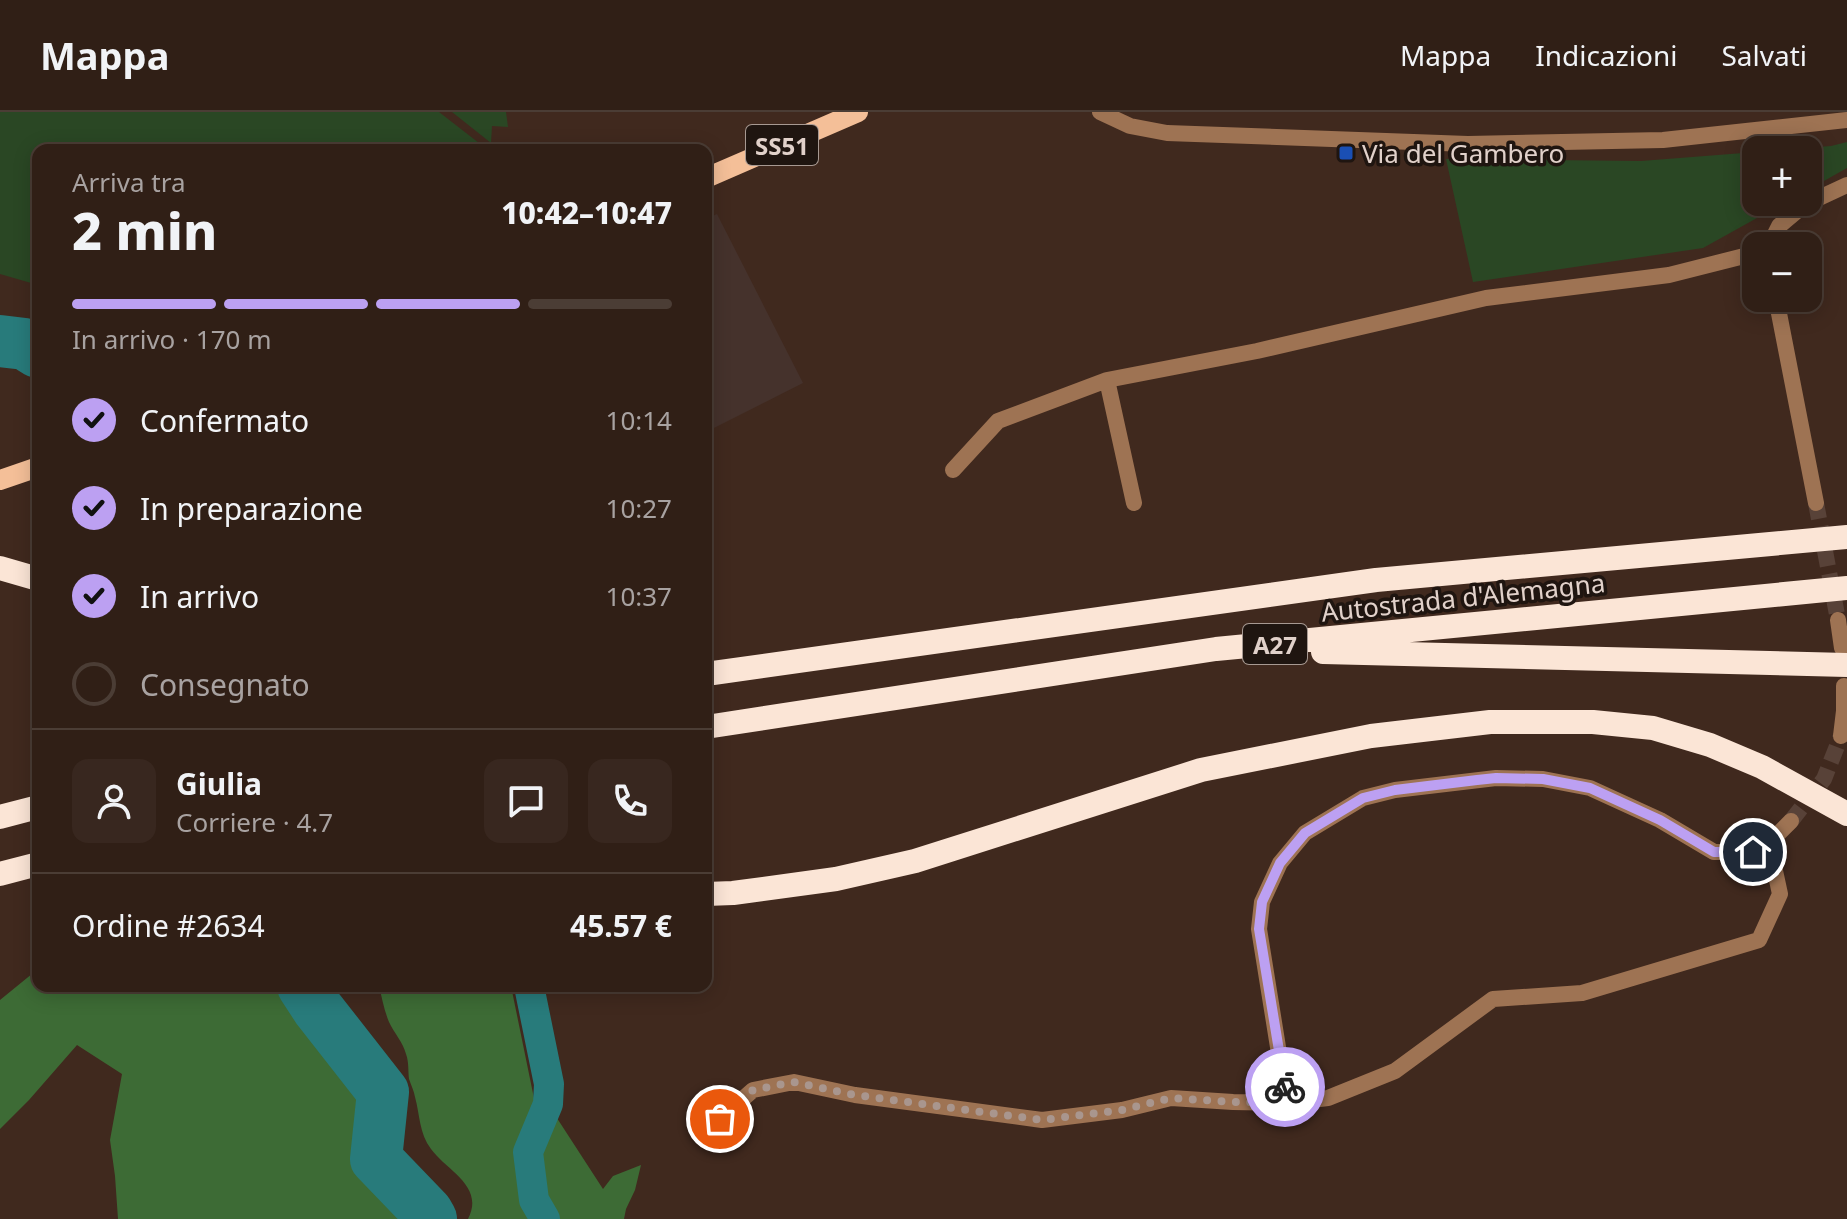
<!DOCTYPE html>
<html lang="it">
<head>
<meta charset="utf-8">
<style>
	:root { --surface:#301f16; --page:#38271f; --text:#f1f3f6; --muted:#a8a2a1; --line:#4b3d35; --accent:#bca0f2 }
	body { margin:0; font-family:"Noto Sans",sans-serif; background:var(--page); color:var(--text); height:100vh; display:flex; flex-direction:column; font-size:30px; white-space:nowrap }
	* { box-sizing:border-box; margin:0 }
	p { font-size:26px; color:var(--muted) }
	.icon { flex:none; width:44px; height:44px; fill:none; stroke:currentColor; stroke-width:2; stroke-linecap:round; stroke-linejoin:round }
	.map { position:relative; flex:1; overflow:hidden }
	.sheet { position:absolute; left:32px; top:32px; width:680px; height:848px; display:flex; flex-direction:column; background:var(--surface); border-radius:16px; box-shadow:0 4px 20px #0003,0 0 0 2px var(--line) }
	.sheet>* { flex:none }
	.fabs { position:absolute; left:1742px; top:24px; display:grid; gap:16px }
	.fabs a { display:grid; place-items:center; width:80px; height:80px; border-radius:16px; background:var(--surface); box-shadow:0 4px 20px #0003,0 0 0 2px var(--line); font-size:40px }
	.pin { position:absolute; display:grid; place-items:center; width:68px; height:68px; color:#fff; margin:-34px; border:4px solid #fff; border-radius:50%; box-shadow:0 2px 8px #0007 }
	.courier { position:absolute; display:grid; place-items:center; width:80px; height:80px; margin:-40px; border:6px solid #bca0f2; border-radius:50%; background:#fff; color:#222; box-shadow:0 2px 10px #0007 }
	.head em { font-style:normal; font-weight:800 }
	.head div { display:flex; flex-direction:column-reverse }
	.head { display:flex; align-items:center; justify-content:space-between; height:136px; padding:0 40px }
	h1 { font-size:52px; font-weight:800; line-height:60px }
	.bar { display:grid; grid-template-columns:repeat(4,1fr); gap:12px 8px; align-content:center; height:96px; padding:0 40px }
	.bar i { height:10px; border-radius:6px; background:var(--line) }
	.bar .on { background:var(--accent) }
	.bar p { grid-column:span 4 }
	.line { display:flex; align-items:center; gap:20px; padding:0 40px; border-top:2px solid var(--line) }
	.line div { flex:1 }
	.round { display:grid; place-items:center; flex:none; width:84px; height:84px; border-radius:16px; background:var(--page) }
	ol { padding:0 40px; list-style:none }
	li { display:flex; align-items:center; gap:24px; height:88px }
	li p { margin-inline-start:auto }
	li .icon { padding:8px; border-radius:50%; background:var(--accent); color:#111; stroke-width:4 }
	li:last-child { color:var(--muted) }
	li i { width:44px; height:44px; border:4px solid var(--line); border-radius:50% }
	header { display:flex; align-items:center; gap:48px; box-sizing:border-box; height:112px; padding:0 40px; background:var(--surface); border-bottom:2px solid var(--line) }
	header strong { font-size:38px }
	nav { display:flex; gap:44px; margin-inline-start:auto; font-size:28px }
	.map>svg:first-child { display:block }
	.industrial { fill:#45322c }
	.green { fill:#2a4724 }
	.forest { fill:#3d6b35 }
	.lines { fill:none; stroke-linecap:round; stroke-linejoin:round }
	.canal { stroke:#287b7b; stroke-width:30 }
	.river { stroke:#287b7b; stroke-width:52 }
	.minor-tunnel { stroke:#584238; stroke-width:16; stroke-dasharray:16 8; stroke-linecap:butt }
	.minor { stroke:#9e7353; stroke-width:16 }
	.primary { stroke:#f4bf98; stroke-width:20 }
	.motorway { stroke:#fbe5d6; stroke-width:24 }
	.done { stroke:#a9968e; stroke-width:8; stroke-dasharray:0 14.4 }
	.route { stroke:#bca0f2; stroke-width:10 }
	.transit-dot { fill:#1a4fb4; stroke:#1f1510; stroke-width:3 }
	.labels { text-anchor:middle; dominant-baseline:central; stroke-width:7; stroke-linejoin:round; paint-order:stroke }
	.shield { fill:#1f1510; stroke:#a79992; stroke-width:2 }
	.shield-label { font-size:24px; font-weight:bold; fill:#e1d1ca }
	.poi-label { font-size:26px; fill:#e1d1ca; stroke:#1f1510; text-anchor:start }
	.street-label { font-size:26px; fill:#e1d1ca; stroke:#1f1510 }
</style>
</head>
<body>
<header>
<strong>Mappa</strong>
<nav><a>Mappa</a><a>Indicazioni</a><a>Salvati</a></nav>
</header>
<div class="map">
<svg width="1847" height="1107" viewBox="0 0 1847 1107">
	<rect width="100%" height="100%" fill="#40291e"/>
	<path class="industrial" d="M 717,102 L 803,271 L 706,320 L 706,107 Z"/>
	<path class="green" d="M 0,0 L 439,0 L 488,38 L 38,38 L 38,173 L 0,162 Z
		M 452,0 L 506,0 L 508,15 L 492,14 L 491,31 Z
		M 1847,30 L 1847,56 L 1808,78 L 1808,38 L 1778,38 L 1831,34 Z
		M 1756,40 L 1756,90 L 1786,90 L 1703,136 L 1473,170 L 1446,47 L 1641,49 Z"/>
	<path class="forest" d="M 38,857 L 38,874 L 317,874 C 323,880 329,885 334,892 C 341,902 346,914 354,924 C 364,938 378,954 383,971 C 388,991 370,1006 370,1024 C 370,1049 398,1087 411,1107 L 118,1107 L 115,1064 L 110,1028 L 122,962 L 77,933 L 29,988 L 0,1017 L 0,888 Z
		M 379,874 L 511,874 L 537,1001 L 553,1000 L 603,1077 L 613,1064 L 641,1053 L 635,1078 L 626,1097 L 624,1107 L 468,1107 C 485,1074 447,1059 431,1037 C 419,1021 420,1003 415,985 C 414,979 411,973 409,967 C 408,959 409,950 406,942 C 403,930 394,921 389,910 C 384,898 382,886 379,874 Z"/>
	<g class="lines">
		<path class="canal" d="M 529,874 L 549,972 L 548,992 L 528,1040 L 534,1088 L 545,1107"/>
		<path class="river" d="M 0,229 L 25,232 L 38,240
			M 303,874 L 318,897 L 383,980 L 376,1047 L 427,1100 L 431,1107"/>
		<path class="minor-tunnel" d="M 1816,391 L 1838,508
			M 1791,709 L 1824,667 L 1841,624"/>
		<path class="minor" d="M 1100,0 L 1130,14 L 1167,21 L 1468,32 L 1663,28 L 1847,8
			M 1769,134 L 1779,114 L 1804,93 L 1847,73
			M 1776,186 L 1816,391
			M 1107,268 L 1134,391
			M 953,358 L 998,309 L 1107,268 L 1257,239 L 1486,186 L 1669,163 L 1756,141
			M 1838,508 L 1842,536
			M 1841,624 L 1844,599 L 1844,574
			M 1287,991 L 1259,817 L 1262,790 L 1280,751 L 1305,721 L 1363,686 L 1395,678 L 1496,666 L 1543,667 L 1590,676 L 1660,708 L 1714,740 L 1753,740 L 1769,731 L 1791,709
			M 720,1007 L 753,978 L 794,970 L 855,983 L 1042,1008 L 1122,998 L 1171,986 L 1233,990 L 1287,991 L 1328,986 L 1395,959 L 1493,887 L 1582,881 L 1759,828 L 1780,782 L 1769,731"/>
		<path class="primary" d="M 706,66 L 858,0
			M 0,368 L 38,355"/>
		<path class="motorway" d="M 0,456 L 38,467
			M 1323,540 L 1847,553
			M 706,562 L 1376,468 L 1847,425
			M 706,615 L 1216,537 L 1847,476
			M 0,705 L 38,695
			M 0,762 L 38,752
			M 706,782 L 733,781 L 836,767 L 915,749 L 1201,658 L 1371,624 L 1490,610 L 1593,610 L 1653,616 L 1710,633 L 1762,655 L 1847,702"/>
	</g>
	<g class="lines">
		<path class="done" d="M 720,1007 L 753,978 L 794,970 L 855,983 L 1042,1008 L 1122,998 L 1171,986 L 1233,990 L 1287,991 L 1285,975"/>
		<path class="route" d="M 1285,975 L 1259,817 L 1262,790 L 1280,751 L 1305,721 L 1363,686 L 1395,678 L 1477,668 L 1496,666 L 1543,667 L 1590,676 L 1660,708 L 1714,740 L 1753,740"/>
	</g>
	<rect class="transit-dot" x="1338" y="33" width="16" height="16" rx="4"/>
	<g class="labels">
		<g class="shield">
			<rect x="746" y="13" width="72" height="40" rx="6"/>
			<rect x="1243" y="512" width="64" height="40" rx="6"/>
		</g>
		<g class="shield-label">
			<text x="782" y="33">SS51</text>
			<text x="1275" y="532">A27</text>
		</g>
		<g class="poi-label">
			<text x="1362" y="41">Via del Gambero</text>
		</g>
		<g class="street-label">
			<text transform="translate(1463 485) rotate(-6)">Autostrada d'Alemagna</text>
		</g>
	</g>
</svg>
<div class="fabs">
<a>+</a>
<a>−</a>
</div>
<div class="pin" style="left:720px;top:1007px;background:#ea580c"><svg class="icon" aria-label="bag" viewBox="0 0 24 24"><path d="M5 8h14l-1 12H6zM9 8a3 3 0 0 1 6 0"/></svg></div>
<div class="pin" style="left:1753px;top:740px;background:#1f2937"><svg class="icon" aria-label="home" viewBox="0 0 24 24"><path d="M3 11l9-7 9 7M6 9v11h12V9"/></svg></div>
<div class="courier" style="left:1285px;top:975px"><svg class="icon" aria-label="bike" viewBox="0 0 24 24"><circle cx="6" cy="16" r="4"/><circle cx="18" cy="16" r="4"/><path d="M6 16l4-8h5l3 8M10 8l3 8H6M13 5h3"/></svg></div>
<section class="sheet">
<div class="head"><div><h1>2 min</h1><p>Arriva tra</p></div><em>10:42–10:47</em></div>
<div class="bar"><i class="on"></i><i class="on"></i><i class="on"></i><i></i><p>In arrivo · 170 m</p></div>
<ol>
<li><svg class="icon" aria-label="check" viewBox="0 0 24 24"><path d="M5 12l5 5 9-10"/></svg>Confermato<p>10:14</p></li>
<li><svg class="icon" aria-label="check" viewBox="0 0 24 24"><path d="M5 12l5 5 9-10"/></svg>In preparazione<p>10:27</p></li>
<li><svg class="icon" aria-label="check" viewBox="0 0 24 24"><path d="M5 12l5 5 9-10"/></svg>In arrivo<p>10:37</p></li>
<li><i></i>Consegnato</li>
</ol>
<div class="line" style="height:144px"><a class="round"><svg class="icon" aria-label="person" viewBox="0 0 24 24"><circle cx="12" cy="8" r="4"/><path d="M4 21q1-7 8-7t8 7"/></svg></a><div><b>Giulia</b><p>Corriere · 4.7</p></div><a class="round"><svg class="icon" aria-label="chat" viewBox="0 0 24 24"><path d="M4 5h16v11H9l-5 4z"/></svg></a><a class="round"><svg class="icon" aria-label="phone" viewBox="0 0 24 24"><path d="M5 4h4l2 5-3 2q2 4 5 5l2-3 5 2v4C11 20 4 13 5 4z"/></svg></a></div>
<div class="line" style="height:104px"><div>Ordine #2634</div><b>45.57 €</b></div>
</section>
</div>
</body>
</html>
